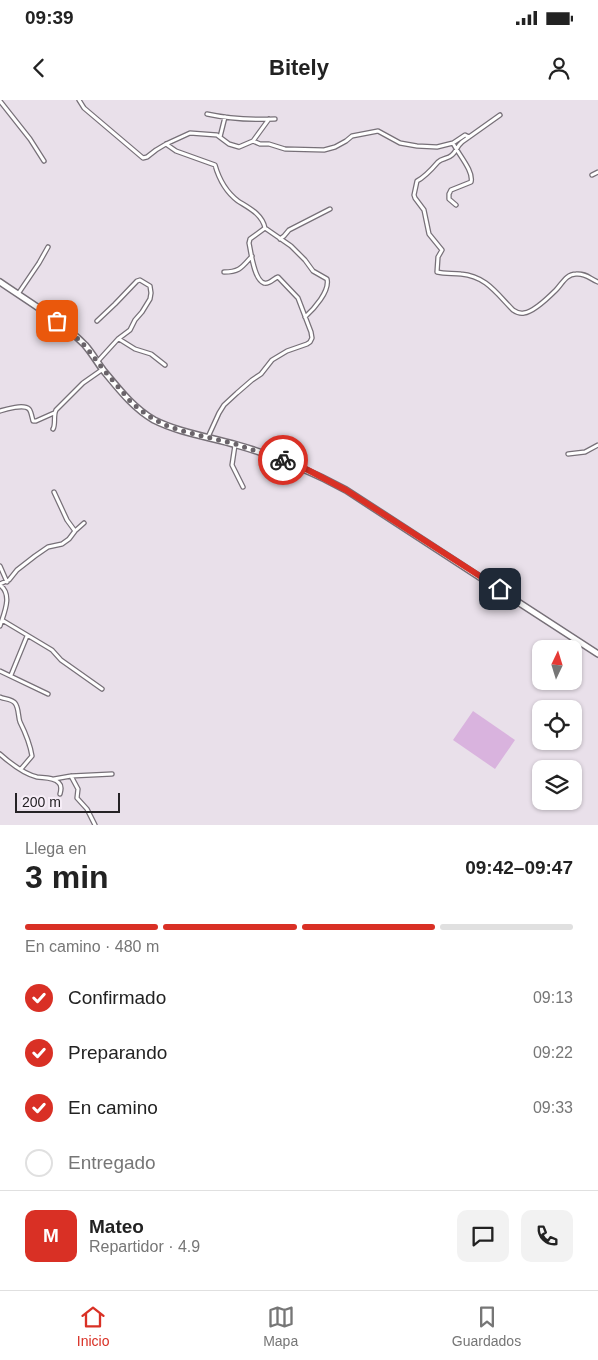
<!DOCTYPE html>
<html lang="es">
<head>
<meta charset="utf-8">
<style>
	:root { --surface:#fff; --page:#f2f2f2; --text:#222; --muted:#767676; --line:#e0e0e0; --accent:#d93025 }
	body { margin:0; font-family:Helvetica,sans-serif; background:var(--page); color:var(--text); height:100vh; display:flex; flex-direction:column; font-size:19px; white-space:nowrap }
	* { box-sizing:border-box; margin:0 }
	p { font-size:16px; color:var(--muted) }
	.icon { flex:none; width:28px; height:28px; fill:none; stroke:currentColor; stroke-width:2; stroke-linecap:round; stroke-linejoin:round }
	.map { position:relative; height:725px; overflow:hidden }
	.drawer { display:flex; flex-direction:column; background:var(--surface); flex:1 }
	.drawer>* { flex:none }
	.needle { width:32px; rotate:4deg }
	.fabs { position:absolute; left:532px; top:540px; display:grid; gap:10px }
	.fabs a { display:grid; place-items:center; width:50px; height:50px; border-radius:10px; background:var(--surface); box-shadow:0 1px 4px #0004; font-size:25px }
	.scale { position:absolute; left:15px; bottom:12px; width:105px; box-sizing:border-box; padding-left:5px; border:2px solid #252225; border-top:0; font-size:14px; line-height:18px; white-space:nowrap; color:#252225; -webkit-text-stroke:4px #f6edf7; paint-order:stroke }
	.pin { position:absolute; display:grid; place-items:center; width:42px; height:42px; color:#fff; margin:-21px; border-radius:10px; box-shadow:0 2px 8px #0006 }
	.courier { position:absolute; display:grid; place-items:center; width:50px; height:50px; margin:-25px; border:4px solid #d93025; border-radius:50%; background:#fff; color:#222; box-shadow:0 1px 6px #0007 }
	.summary em { font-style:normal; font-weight:700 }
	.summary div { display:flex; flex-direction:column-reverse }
	.summary { display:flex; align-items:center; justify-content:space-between; height:85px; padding:0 25px }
	h1 { font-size:32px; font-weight:700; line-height:38px }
	.bar { display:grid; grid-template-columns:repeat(4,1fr); gap:8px 5px; align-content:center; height:60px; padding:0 25px }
	.bar i { height:6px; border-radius:4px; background:var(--line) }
	.bar .selected { background:var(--accent) }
	.bar p { grid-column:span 4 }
	.line { display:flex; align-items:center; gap:12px; padding:0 25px; border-top:1px solid var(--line) }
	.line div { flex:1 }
	.round { display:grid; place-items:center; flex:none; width:52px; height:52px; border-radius:10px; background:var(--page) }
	ol { padding:0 25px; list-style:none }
	li { display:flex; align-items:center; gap:15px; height:55px }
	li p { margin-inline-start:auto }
	li .icon { padding:5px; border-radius:50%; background:var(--accent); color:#fff; stroke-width:4 }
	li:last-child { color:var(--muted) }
	li i { width:28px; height:28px; border:2px solid var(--line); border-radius:50% }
	.status { display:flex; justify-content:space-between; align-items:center; height:35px; padding:0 25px; background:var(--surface); direction:ltr }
	.status svg { height:14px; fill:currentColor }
	header { display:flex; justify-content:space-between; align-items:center; height:65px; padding:0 25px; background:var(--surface); font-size:22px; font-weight:700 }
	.tab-bar { display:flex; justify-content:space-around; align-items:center; height:70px; border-top:1px solid var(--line); background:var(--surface); font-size:14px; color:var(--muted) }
	.tab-bar a { display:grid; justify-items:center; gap:2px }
	.tab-bar .selected { color:var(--accent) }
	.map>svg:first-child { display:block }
	.green { fill:#d9b3de }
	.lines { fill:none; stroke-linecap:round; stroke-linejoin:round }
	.street-casing { stroke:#777078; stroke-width:5.5 }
	.secondary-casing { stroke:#777078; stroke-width:8 }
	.street { stroke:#fff; stroke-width:3 }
	.secondary { stroke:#fff; stroke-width:5 }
	.done { stroke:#6a646a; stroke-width:5; stroke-dasharray:0 9 }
	.route { stroke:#d93025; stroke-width:6 }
</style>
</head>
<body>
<div class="status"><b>09:39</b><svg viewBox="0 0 49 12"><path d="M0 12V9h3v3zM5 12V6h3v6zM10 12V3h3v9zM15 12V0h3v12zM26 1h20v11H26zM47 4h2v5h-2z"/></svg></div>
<header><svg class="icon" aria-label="back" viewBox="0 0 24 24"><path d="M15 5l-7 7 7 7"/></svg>Bitely<svg class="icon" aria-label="person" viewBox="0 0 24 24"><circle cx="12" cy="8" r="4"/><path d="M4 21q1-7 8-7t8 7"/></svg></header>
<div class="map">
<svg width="598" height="725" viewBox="0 0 598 725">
	<rect width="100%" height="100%" fill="#e9e0ea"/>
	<path class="green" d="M 473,611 L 515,640 L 495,669 L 453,640 Z"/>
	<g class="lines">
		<defs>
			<path id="street" d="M 79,0 L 84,8 L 143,58 L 147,57 L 156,50 L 166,44 L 190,33 L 217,35 L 229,44 L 239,47 L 253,41 L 269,19
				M 0,1 L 30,39 L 44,61
				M 207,14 C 230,19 252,20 275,19
				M 500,15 L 462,42 C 457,46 456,52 452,55 C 448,59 442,58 438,62 C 432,69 425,77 417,81 L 414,95 L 415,98 L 424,110 L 429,134 L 442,150 L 438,157 L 437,172 C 445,174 453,173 461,174 C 486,176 497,194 513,210 C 516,212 520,214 524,213 C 533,212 549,197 556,190 C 562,184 566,174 576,174 C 586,173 590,179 598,182
				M 220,37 L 225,17
				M 253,41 L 260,44 L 269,44 L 285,49 L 324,50 L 335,47 L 346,41 L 352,36 L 378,31 L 400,43 L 417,46 L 437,47 L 453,43 L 465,35 L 469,37
				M 453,43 C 458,54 474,71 471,82 L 451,90 L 449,94 L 449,99 L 456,105
				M 166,44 L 176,51 L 215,65 C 219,79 226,92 238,101 C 249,108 262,114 265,128 L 291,146 L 305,160 L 313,171 L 327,179 C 330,191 314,209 305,217
				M 592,75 L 598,72
				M 280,139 L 284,136 L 289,130 L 330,109
				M 224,172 C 240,172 242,167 252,156
				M 18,194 L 39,163 L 48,147
				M 97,221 L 115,204 L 137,181 L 140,180 L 150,186 L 151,193 L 150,199 L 142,212 L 135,220 L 130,230 L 118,239 L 98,261
				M 119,239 L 135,249 L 151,254 L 165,265
				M 0,311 C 6,309 24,304 29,309 C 31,311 32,317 33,321 L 36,321 L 54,313
				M 53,329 C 56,324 53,316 56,310 L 83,283 L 103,269
				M 208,337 L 219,313 L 224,305 L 237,293 L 252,280 L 261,274 L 272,260 L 287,251 L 307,244 L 310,242 L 312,238 L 311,232 L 298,198 L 278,177 C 274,178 269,185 264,183 C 254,180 251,152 249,143 L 250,139 L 265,128
				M 235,345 L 232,365 L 243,387
				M 568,354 L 585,352 L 598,345
				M 54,392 L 67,420 L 75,431
				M 0,466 L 7,482
				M 0,484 L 9,480 L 17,470 L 35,456 L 48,447 L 62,444 L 69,439 L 75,431 L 84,423
				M 0,485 C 13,495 4,513 0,526
				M 2,520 L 52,550 L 61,560 L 102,589
				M 0,571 L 48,594
				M 11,575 L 27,536
				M 0,597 C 4,599 12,599 15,603 C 19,608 18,617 20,622 C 26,634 30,644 32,656 L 21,669
				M 0,654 C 9,662 24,674 37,677 C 44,678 54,677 59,683 C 62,686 61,690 60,694
				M 71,676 L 78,689 L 77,698 L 87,709 L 95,725
				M 54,679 L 71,676 L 112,674"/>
			<path id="secondary" d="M 0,182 C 29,202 60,220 85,245 C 92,253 97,262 103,270 C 118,288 133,308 154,320 C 180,333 210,337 237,345 C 276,356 311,371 346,390 L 598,554"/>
		</defs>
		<use href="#street" class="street-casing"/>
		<use href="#secondary" class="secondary-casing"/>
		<use href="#street" class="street"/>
		<use href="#secondary" class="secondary"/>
	</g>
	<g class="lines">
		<path class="done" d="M 57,221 L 70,231 L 86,247 L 103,269 L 131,302 L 139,309 L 153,319 L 170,327 L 186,332 L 235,344 L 283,360"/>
		<path class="route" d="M 283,360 L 304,368 L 346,390 L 500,489"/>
	</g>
</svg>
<div class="fabs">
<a><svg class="needle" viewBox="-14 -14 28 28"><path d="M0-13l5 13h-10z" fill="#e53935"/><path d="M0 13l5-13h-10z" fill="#767676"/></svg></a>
<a><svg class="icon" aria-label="locate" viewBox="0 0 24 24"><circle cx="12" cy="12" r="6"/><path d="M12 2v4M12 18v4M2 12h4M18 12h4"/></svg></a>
<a><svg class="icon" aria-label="layers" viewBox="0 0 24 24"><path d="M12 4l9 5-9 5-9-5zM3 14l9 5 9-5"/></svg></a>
</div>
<div class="scale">200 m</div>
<div class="pin" style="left:57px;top:221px;background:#ea580c"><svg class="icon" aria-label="bag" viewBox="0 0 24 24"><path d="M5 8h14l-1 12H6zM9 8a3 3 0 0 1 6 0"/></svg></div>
<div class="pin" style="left:500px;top:489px;background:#1f2937"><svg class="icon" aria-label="home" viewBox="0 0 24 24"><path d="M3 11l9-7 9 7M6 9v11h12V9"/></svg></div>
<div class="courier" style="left:283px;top:360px"><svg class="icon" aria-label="bike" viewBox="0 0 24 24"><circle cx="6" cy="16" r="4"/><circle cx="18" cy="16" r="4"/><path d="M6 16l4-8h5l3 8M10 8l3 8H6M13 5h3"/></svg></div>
</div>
<section class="drawer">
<div class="summary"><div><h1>3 min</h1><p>Llega en</p></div><em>09:42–09:47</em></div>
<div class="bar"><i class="selected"></i><i class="selected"></i><i class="selected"></i><i></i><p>En camino · 480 m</p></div>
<ol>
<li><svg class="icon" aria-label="check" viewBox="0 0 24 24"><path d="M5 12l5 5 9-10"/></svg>Confirmado<p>09:13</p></li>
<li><svg class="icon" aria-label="check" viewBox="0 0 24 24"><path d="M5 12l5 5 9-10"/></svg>Preparando<p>09:22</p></li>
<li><svg class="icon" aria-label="check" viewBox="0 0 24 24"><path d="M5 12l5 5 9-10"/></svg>En camino<p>09:33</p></li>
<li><i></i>Entregado</li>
</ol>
<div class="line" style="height:90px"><b class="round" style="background:var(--accent);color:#fff">M</b><div><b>Mateo</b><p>Repartidor · 4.9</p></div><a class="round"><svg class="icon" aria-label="chat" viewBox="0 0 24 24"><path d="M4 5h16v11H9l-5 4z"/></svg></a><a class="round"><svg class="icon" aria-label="phone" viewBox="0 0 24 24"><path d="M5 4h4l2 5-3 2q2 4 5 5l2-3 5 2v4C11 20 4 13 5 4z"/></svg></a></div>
</section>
<nav class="tab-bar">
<a class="selected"><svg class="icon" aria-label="home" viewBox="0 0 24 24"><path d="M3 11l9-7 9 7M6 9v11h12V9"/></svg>Inicio</a>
<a><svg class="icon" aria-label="map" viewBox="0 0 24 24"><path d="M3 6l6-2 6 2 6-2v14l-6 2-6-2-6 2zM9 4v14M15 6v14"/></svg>Mapa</a>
<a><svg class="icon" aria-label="saved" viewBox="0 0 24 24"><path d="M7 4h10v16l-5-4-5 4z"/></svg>Guardados</a>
</nav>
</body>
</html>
